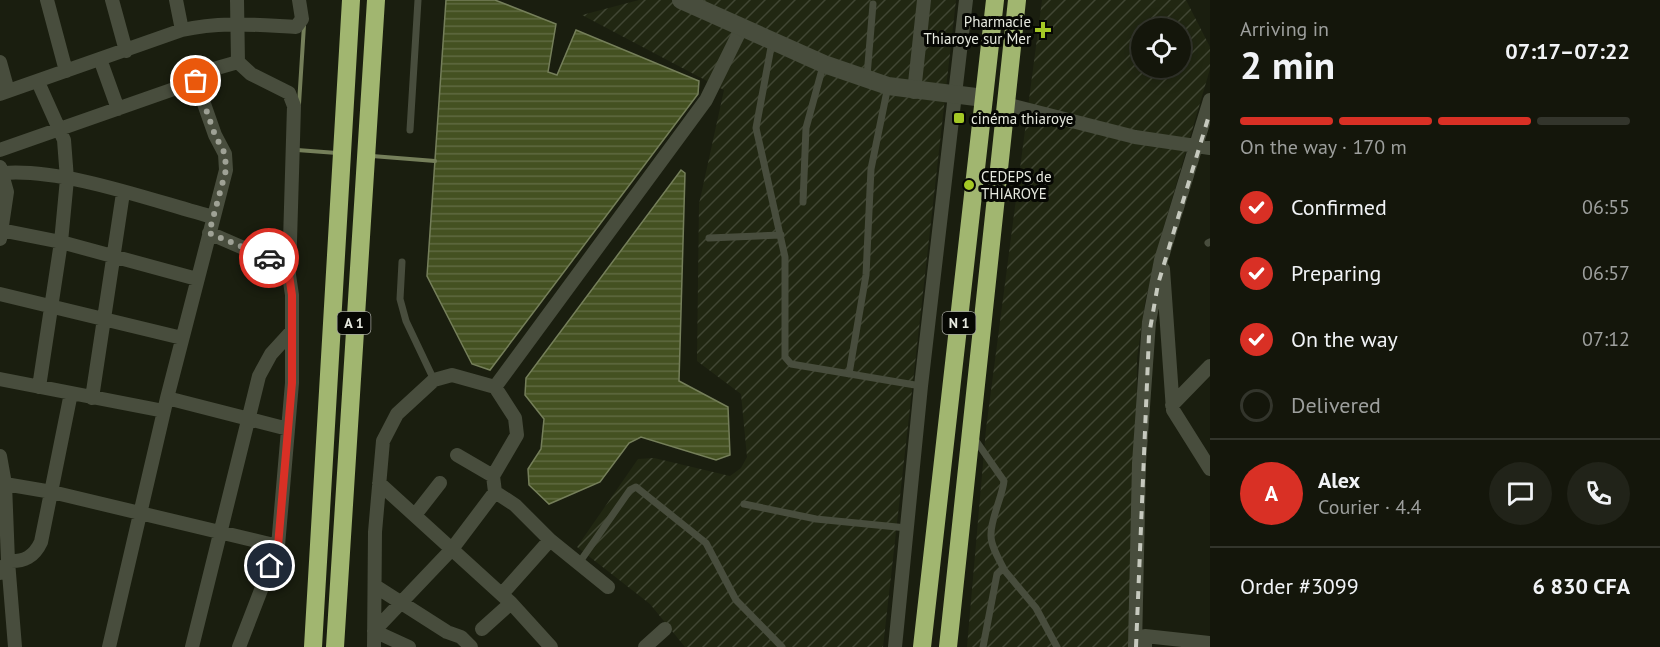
<!DOCTYPE html>
<html lang="en">
<head>
<meta charset="utf-8">
<style>
	:root { --surface:#14160b; --page:#212319; --text:#f1f3f6; --muted:#9d9f9d; --line:#33352c; --accent:#d93025 }
	body { margin:0; font-family:"PT Sans",sans-serif; background:var(--page); color:var(--text); height:100vh; display:flex; flex-direction:column; font-size:22px; white-space:nowrap }
	* { box-sizing:border-box; margin:0 }
	p { font-size:20px; color:var(--muted) }
	.icon { flex:none; width:33px; height:33px; fill:none; stroke:currentColor; stroke-width:2; stroke-linecap:round; stroke-linejoin:round }
	.map { position:relative; flex:1; overflow:hidden }
	.drawer { display:flex; flex-direction:column; background:var(--surface); width:450px }
	.drawer>* { flex:none }
	.tools { position:absolute; left:1131px; top:18px; display:grid; gap:12px }
	.tools a { display:grid; place-items:center; width:60px; height:60px; border-radius:50%; background:var(--surface); box-shadow:0 3px 15px #0003,0 0 0 2px var(--line); font-size:30px }
	.pin { position:absolute; display:grid; place-items:center; width:51px; height:51px; color:#fff; margin:-26px; border:3px solid #fff; border-radius:50%; box-shadow:0 2px 6px #0007 }
	.courier { position:absolute; display:grid; place-items:center; width:60px; height:60px; margin:-30px; border:4px solid #d93025; border-radius:50%; background:#fff; color:#222; box-shadow:0 2px 8px #0007 }
	.summary em { font-style:normal; font-weight:700 }
	.summary div { display:flex; flex-direction:column-reverse }
	.summary { display:flex; align-items:center; justify-content:space-between; height:102px; padding:0 30px }
	h1 { font-size:39px; font-weight:700; line-height:45px }
	.bar { display:grid; grid-template-columns:repeat(4,1fr); gap:9px 6px; align-content:center; height:72px; padding:0 30px }
	.bar i { height:8px; border-radius:4px; background:var(--line) }
	.bar .active { background:var(--accent) }
	.bar p { grid-column:span 4 }
	.line { display:flex; align-items:center; gap:15px; padding:0 30px; border-top:2px solid var(--line) }
	.line div { flex:1 }
	.round { display:grid; place-items:center; flex:none; width:63px; height:63px; border-radius:32px; background:var(--page) }
	ol { padding:0 30px; list-style:none }
	li { display:flex; align-items:center; gap:18px; height:66px }
	li p { margin-inline-start:auto }
	li .icon { padding:6px; border-radius:50%; background:var(--accent); color:#fff; stroke-width:4 }
	li:last-child { color:var(--muted) }
	li i { width:33px; height:33px; border:3px solid var(--line); border-radius:50% }
	main { display:flex; flex:1; min-height:0 }
	.map>svg:first-child { display:block }
	.industrial { fill:url(#industrial-furrows); fill-rule:evenodd }
	.water { fill:url(#water-rules); stroke:#757f5a; stroke-width:1.5 }
	.lines { fill:none; stroke-linecap:round; stroke-linejoin:round }
	.stream { stroke:#757f5a; stroke-width:4 }
	.lane { stroke:#484d3d; stroke-width:7 }
	.street { stroke:#484d3d; stroke-width:14 }
	.secondary { stroke:#484d3d; stroke-width:18 }
	.highway { stroke:#a1b670; stroke-width:18 }
	.rail { stroke:#c6c9be; stroke-width:4; stroke-dasharray:8 8; stroke-linecap:butt }
	.done { stroke:#9fa296; stroke-width:6; stroke-dasharray:0 10.8 }
	.route { stroke:#d93025; stroke-width:8 }
	.poi-dot { fill:#a4c825; stroke:#060703; stroke-width:2 }
	.labels { text-anchor:middle; dominant-baseline:central; stroke-width:6; stroke-linejoin:round; paint-order:stroke }
	.shield { fill:#060703; stroke:#a3a59d; stroke-width:1.5 }
	.shield-label { font-size:14px; font-weight:bold; fill:#e6e9df }
	.poi-label { font-size:15px; fill:#e6e9df; stroke:#060703; text-anchor:start }
</style>
</head>
<body>
<main>
<div class="map">
<svg width="1210" height="647" viewBox="0 0 1210 647">
	<defs>
		<pattern id="industrial-furrows" width="10" height="10" patternUnits="userSpaceOnUse" patternTransform="scale(1.5)"><rect width="10" height="10" fill="#212712"/><path d="M-1 1l2-2M0 10L10 0M9 11l2-2" fill="none" stroke="#414634"/></pattern>
		<pattern id="water-rules" width="6" height="5" patternUnits="userSpaceOnUse" patternTransform="scale(1.5)"><rect width="6" height="5" fill="#445121"/><path d="M0 2.5h6" fill="none" stroke="#5f6a41"/></pattern>
	</defs>
	<rect width="100%" height="100%" fill="#1a1e0f"/>
	<path class="industrial" d="M 639,0 L 956,0 L 883,647 L 685,647 L 650,604 L 577,547 L 638,459 L 654,458 L 730,476 L 741,468 L 747,457 L 741,394 L 697,361 L 699,204 L 724,90 L 582,15 Z
		M 1042,0 L 1186,0 L 1210,47 L 1210,69 L 1162,233 L 1145,302 L 1137,358 L 1134,647 L 967,647 L 986,429 ZM 1142,28 L 1180,28 L 1180,68 L 1142,68 Z"/>
	<path class="water" d="M 446,0 L 495,0 L 556,24 L 548,72 L 557,75 L 576,30 L 699,81 L 698,94 L 490,370 L 472,364 L 427,276 Z
		M 681,170 L 685,173 L 679,381 L 728,407 L 730,455 L 716,460 L 641,437 L 629,443 L 600,482 L 549,504 L 529,485 L 528,469 L 541,449 L 544,419 L 525,395 L 526,378 Z"/>
	<g class="lines">
		<path class="stream" d="M 299,104 L 304,25
			M 297,150 L 337,153
			M 372,156 L 435,161"/>
		<path class="lane" d="M 772,42 L 756,128 L 785,257 L 785,357 L 791,364 L 921,386
			M 867,76 L 873,4
			M 410,130 L 418,0
			M 803,202 L 806,128 L 823,66
			M 709,238 L 781,235
			M 1208,243 L 1210,242
			M 402,262 L 400,299 L 406,321 L 434,380
			M 849,374 L 866,275 L 871,169 L 888,86
			M 974,438 L 1004,481 C 1002,498 990,520 991,536 C 991,547 1000,561 1005,571
			M 744,504 L 816,519 L 907,528
			M 579,563 L 630,490 L 636,487 L 706,543 L 736,600 L 782,647
			M 983,647 L 997,574 L 1001,570 L 1005,571 L 1036,608 L 1057,647"/>
		<path class="street" d="M 47,0 L 66,71
			M 112,0 L 126,51
			M 176,0 L 182,30
			M 237,0 L 238,62 L 251,74 L 289,93 L 294,106 L 289,275
			M 100,59 L 118,109
			M 0,62 L 8,91
			M 38,82 L 64,140 L 67,179 L 61,242 L 39,387
			M 914,92 L 924,0
			M 0,94 L 182,30 C 221,21 257,25 296,27 L 302,19 L 299,0
			M 1005,104 L 1135,137 L 1210,148
			M 0,150 L 191,83 L 203,72 L 238,62
			M 0,167 L 7,192 L 0,239
			M 3,173 C 64,168 153,201 213,217
			M 1,230 L 61,242 L 197,279
			M 209,233 L 278,263 L 289,275 L 292,295 L 292,383 L 278,546 L 239,647
			M 1163,269 L 1173,410 L 1210,469
			M 0,294 L 182,338
			M 0,379 L 164,411
			M 92,398 L 123,193
			M 167,398 L 288,429
			M 1172,405 L 1210,366
			M 457,455 L 493,476
			M 0,456 L 5,484 L 8,561 L 15,647
			M 0,480 L 5,484 L 52,492 L 278,546
			M 379,483 L 511,603 L 551,647
			M 415,515 L 440,483
			M 0,573 L 8,561 C 24,562 34,557 41,542 L 71,393
			M 375,586 L 447,632 L 461,637 L 471,647
			M 608,587 L 550,540 L 515,505 L 495,492 L 493,476 L 517,435 L 515,418 L 495,387 L 706,100 L 741,29
			M 502,594 L 550,540
			M 482,629 L 511,603
			M 109,647 L 167,398 L 226,170 L 225,154 L 215,135 L 196,81
			M 192,647 L 259,376 L 271,354 L 292,331
			M 374,647 L 375,532 L 383,441 L 397,414 L 434,380 L 452,375 L 495,387
			M 409,647 L 374,631 L 452,549 L 495,492
			M 645,647 L 665,629
			M 895,647 L 921,386 L 966,0
			M 1135,647 L 1139,463 L 1149,322 L 1161,260 L 1210,100
			M 1145,647 L 1145,636 L 1210,643"/>
		<path class="secondary" d="M 681,0 L 824,64 L 888,86 L 984,98"/>
		<path class="highway" d="M 313,647 L 351,0
			M 335,647 L 376,0
			M 922,647 L 995,0
			M 948,647 L 1017,0"/>
		<path class="rail" d="M 1136,647 L 1149,335 L 1158,284 L 1210,112"/>
	</g>
	<g class="lines">
		<path class="done" d="M 196,81 L 215,135 L 225,154 L 226,170 L 209,233 L 269,258"/>
		<path class="route" d="M 269,258 L 279,263 L 289,275 L 292,295 L 292,383 L 278,546 L 270,566"/>
	</g>
	<g class="poi-dot">
		<path d="M1040 21h6v6h6v6h-6v6h-6v-6h-6v-6h6z"/>
		<rect x="953" y="112" width="12" height="12" rx="3"/>
		<circle cx="969" cy="185" r="6"/>
	</g>
	<g class="labels">
		<g class="shield">
			<rect x="337.5" y="312" width="33" height="22" rx="4.5"/>
			<rect x="942.5" y="312" width="33" height="22" rx="4.5"/>
		</g>
		<g class="shield-label">
			<text x="354" y="323">A 1</text>
			<text x="959" y="323">N 1</text>
		</g>
		<g class="poi-label">
			<text x="1031" y="21" text-anchor="end">Pharmacie<tspan x="1031" dy="17">Thiaroye sur Mer</tspan></text>
			<text x="971" y="118">cinéma thiaroye</text>
			<text x="981" y="176">CEDEPS de<tspan x="981" dy="17">THIAROYE</tspan></text>
		</g>
	</g>
</svg>
<div class="tools">
<a><svg class="icon" aria-label="locate" viewBox="0 0 24 24"><circle cx="12" cy="12" r="6"/><path d="M12 2v4M12 18v4M2 12h4M18 12h4"/></svg></a>
</div>
<div class="pin" style="left:196px;top:81px;background:#ea580c"><svg class="icon" aria-label="bag" viewBox="0 0 24 24"><path d="M5 8h14l-1 12H6zM9 8a3 3 0 0 1 6 0"/></svg></div>
<div class="pin" style="left:270px;top:566px;background:#1f2937"><svg class="icon" aria-label="home" viewBox="0 0 24 24"><path d="M3 11l9-7 9 7M6 9v11h12V9"/></svg></div>
<div class="courier" style="left:269px;top:258px"><svg class="icon" aria-label="car" viewBox="0 0 24 24"><path d="M5 17H2v-5l4-1 3-4h7l3 4 3 1v5h-3M9 17h6M6 11h13"/><circle cx="7" cy="17" r="2"/><circle cx="17" cy="17" r="2"/></svg></div>
</div>
<section class="drawer">
<div class="summary"><div><h1>2 min</h1><p>Arriving in</p></div><em>07:17–07:22</em></div>
<div class="bar"><i class="active"></i><i class="active"></i><i class="active"></i><i></i><p>On the way · 170 m</p></div>
<ol>
<li><svg class="icon" aria-label="check" viewBox="0 0 24 24"><path d="M5 12l5 5 9-10"/></svg>Confirmed<p>06:55</p></li>
<li><svg class="icon" aria-label="check" viewBox="0 0 24 24"><path d="M5 12l5 5 9-10"/></svg>Preparing<p>06:57</p></li>
<li><svg class="icon" aria-label="check" viewBox="0 0 24 24"><path d="M5 12l5 5 9-10"/></svg>On the way<p>07:12</p></li>
<li><i></i>Delivered</li>
</ol>
<div class="line" style="height:108px"><b class="round" style="background:var(--accent);color:#fff">A</b><div><b>Alex</b><p>Courier · 4.4</p></div><a class="round"><svg class="icon" aria-label="chat" viewBox="0 0 24 24"><path d="M4 5h16v11H9l-5 4z"/></svg></a><a class="round"><svg class="icon" aria-label="phone" viewBox="0 0 24 24"><path d="M5 4h4l2 5-3 2q2 4 5 5l2-3 5 2v4C11 20 4 13 5 4z"/></svg></a></div>
<div class="line" style="height:78px"><div>Order #3099</div><b>6 830 CFA</b></div>
</section>
</main>
</body>
</html>
